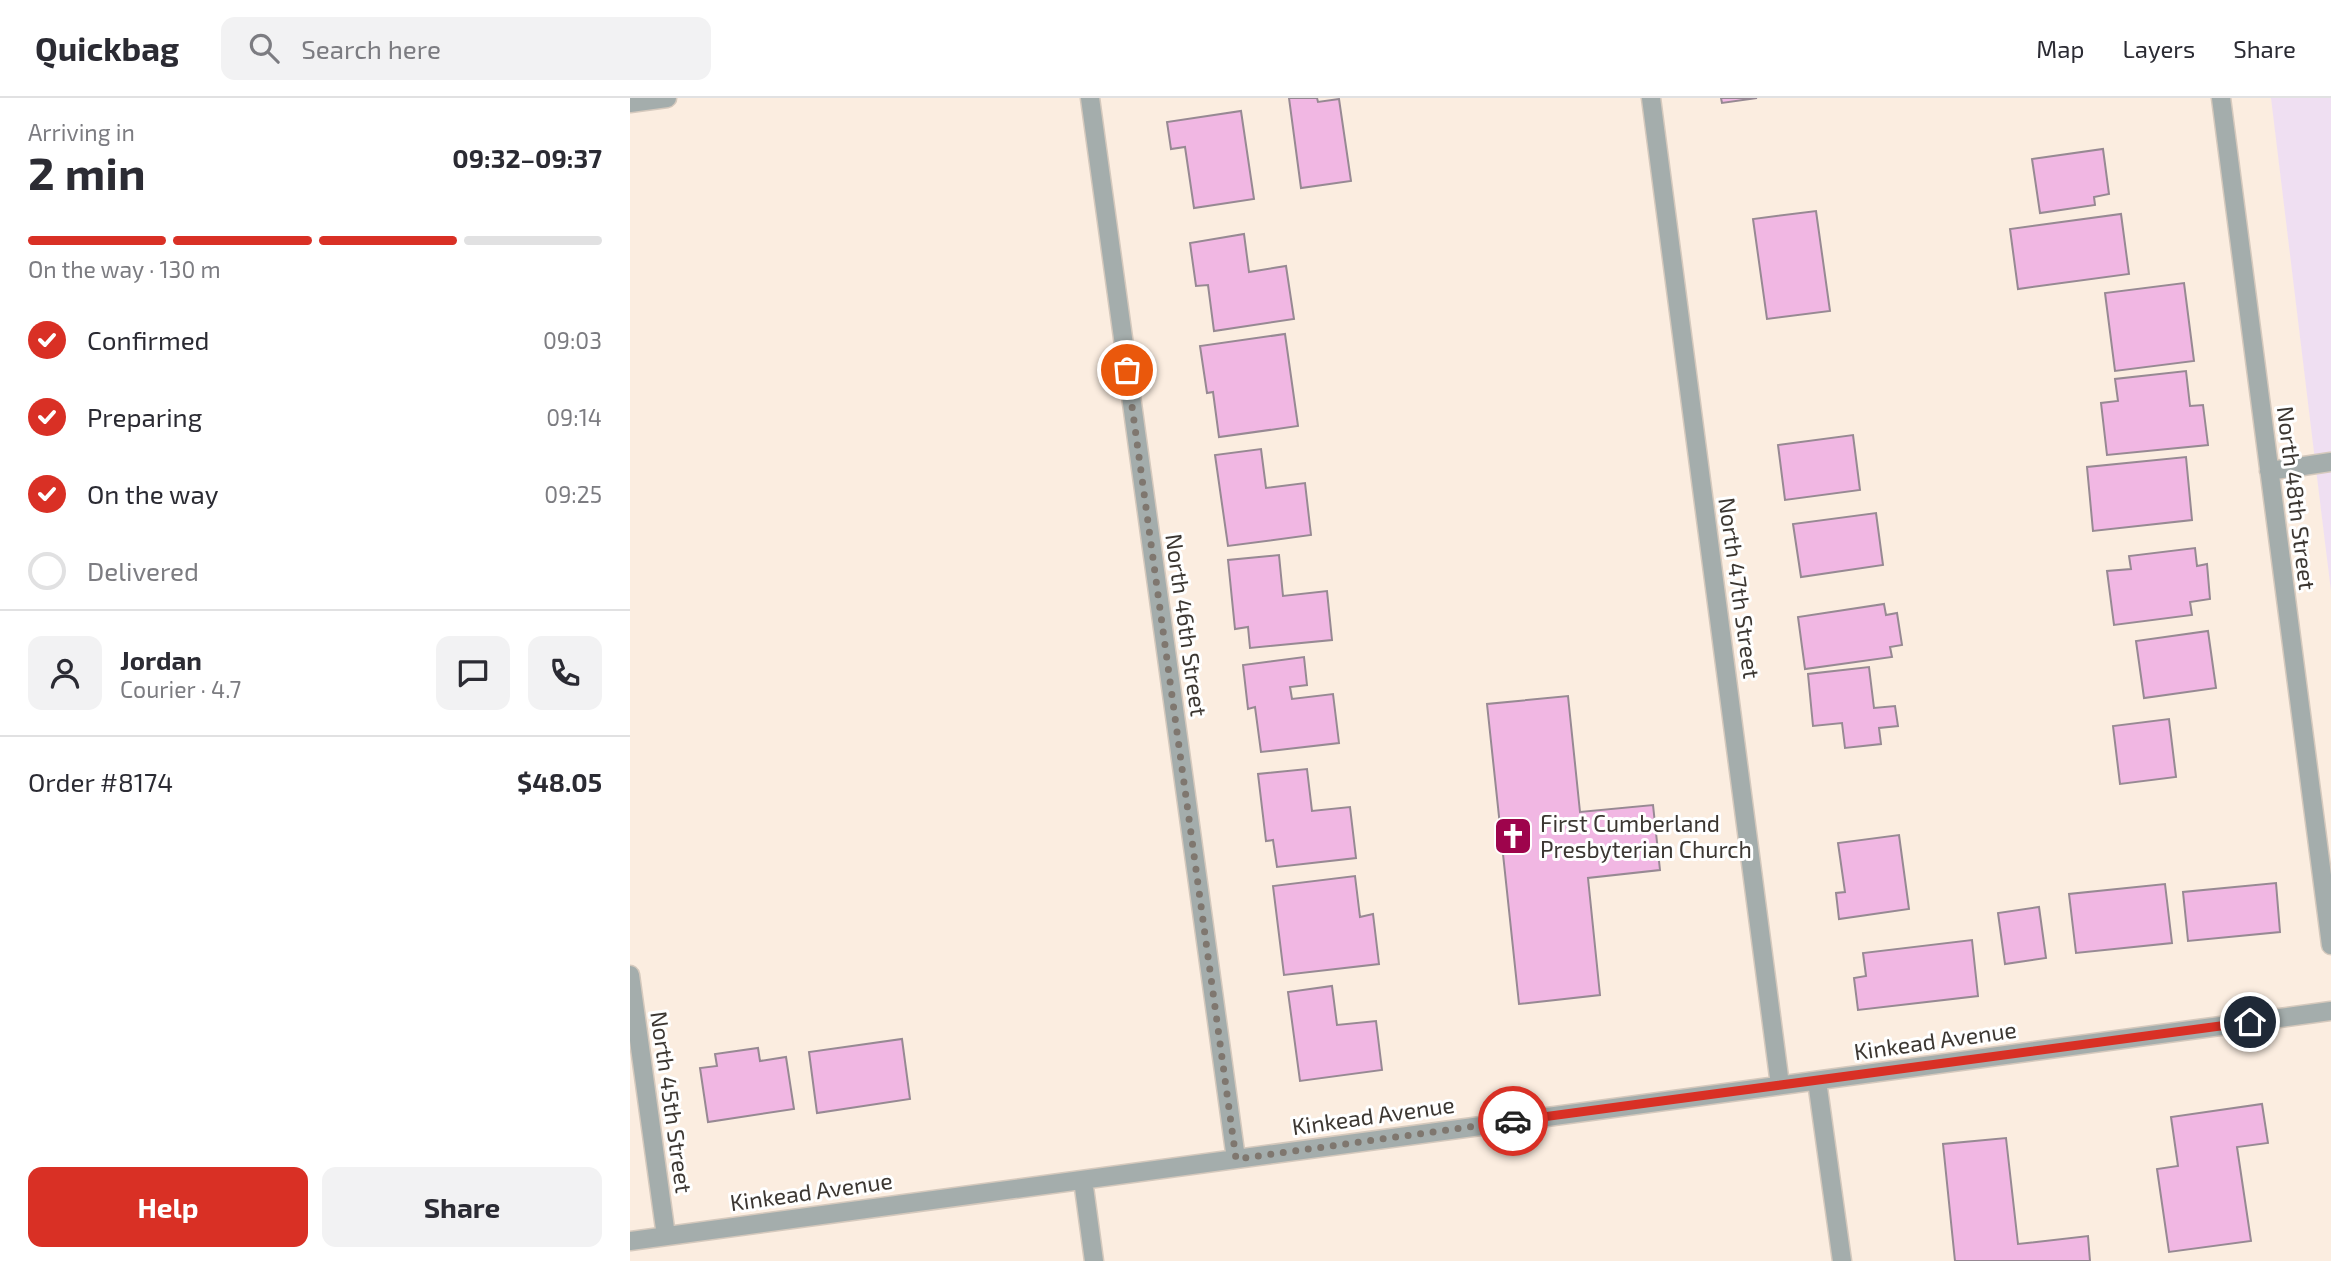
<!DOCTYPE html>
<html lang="en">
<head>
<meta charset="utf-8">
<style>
	:root { --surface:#fff; --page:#f2f2f3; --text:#2b2b33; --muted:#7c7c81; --line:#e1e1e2; --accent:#d93025 }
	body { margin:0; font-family:"Exo 2",sans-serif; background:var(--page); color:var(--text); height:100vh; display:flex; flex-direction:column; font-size:26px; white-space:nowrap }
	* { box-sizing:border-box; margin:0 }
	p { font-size:23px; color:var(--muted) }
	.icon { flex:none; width:38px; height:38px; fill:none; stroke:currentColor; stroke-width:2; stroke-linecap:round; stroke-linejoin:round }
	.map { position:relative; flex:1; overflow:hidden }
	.drawer { display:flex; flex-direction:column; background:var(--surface); width:630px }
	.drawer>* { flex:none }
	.pin { position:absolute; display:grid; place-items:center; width:60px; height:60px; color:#fff; margin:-30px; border:4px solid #fff; border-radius:50%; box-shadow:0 2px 7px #0007 }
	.courier { position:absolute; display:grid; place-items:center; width:70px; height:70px; margin:-35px; border:5px solid #d93025; border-radius:50%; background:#fff; color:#222; box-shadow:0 2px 9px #0007 }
	.summary em { font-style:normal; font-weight:700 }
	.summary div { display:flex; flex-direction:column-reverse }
	.summary { display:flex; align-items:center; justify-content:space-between; height:119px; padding:0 28px }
	h1 { font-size:46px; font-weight:700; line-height:52px }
	.bar { display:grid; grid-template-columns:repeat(4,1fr); gap:10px 7px; align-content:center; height:84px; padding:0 28px }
	.bar i { height:9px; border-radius:5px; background:var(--line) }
	.bar .active { background:var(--accent) }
	.bar p { grid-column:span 4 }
	.line { display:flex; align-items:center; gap:18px; padding:0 28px; border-top:2px solid var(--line) }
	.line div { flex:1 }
	.round { display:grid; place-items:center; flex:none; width:74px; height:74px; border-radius:14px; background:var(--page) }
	ol { padding:0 28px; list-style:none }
	li { display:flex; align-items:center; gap:21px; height:77px }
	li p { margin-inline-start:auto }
	li .icon { padding:7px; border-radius:50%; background:var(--accent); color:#fff; stroke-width:4 }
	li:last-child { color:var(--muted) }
	li i { width:38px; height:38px; border:4px solid var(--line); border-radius:50% }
	.cta { display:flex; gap:14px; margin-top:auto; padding:14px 28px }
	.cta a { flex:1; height:80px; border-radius:14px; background:var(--accent); color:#fff; font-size:28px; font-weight:700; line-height:80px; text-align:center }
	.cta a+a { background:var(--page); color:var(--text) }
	header { display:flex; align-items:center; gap:42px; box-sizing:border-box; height:98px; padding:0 35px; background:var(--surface); border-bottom:2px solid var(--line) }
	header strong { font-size:33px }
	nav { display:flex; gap:38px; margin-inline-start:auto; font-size:24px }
	.search { width:490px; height:63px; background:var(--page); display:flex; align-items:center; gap:18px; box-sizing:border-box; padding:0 24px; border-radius:14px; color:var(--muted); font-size:26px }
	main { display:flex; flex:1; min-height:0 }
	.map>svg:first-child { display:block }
	.education { fill:#efdff2 }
	.building { fill:#f1b7e3; stroke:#978993; stroke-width:2 }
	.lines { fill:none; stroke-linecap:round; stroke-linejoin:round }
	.minor-casing { stroke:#d5c9bd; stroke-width:21 }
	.minor { stroke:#a4adac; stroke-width:18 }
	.done { stroke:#7f776f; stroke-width:7; stroke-dasharray:0 12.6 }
	.route { stroke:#d93025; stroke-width:9 }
	.labels { text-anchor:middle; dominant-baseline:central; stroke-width:6; stroke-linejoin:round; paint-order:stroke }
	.street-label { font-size:23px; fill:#3c3732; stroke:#fff }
	.poi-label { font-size:23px; fill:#3c3732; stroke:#fff; text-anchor:start }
</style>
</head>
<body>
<header>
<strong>Quickbag</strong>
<div class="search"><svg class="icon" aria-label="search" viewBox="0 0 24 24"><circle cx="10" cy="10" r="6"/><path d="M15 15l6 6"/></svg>Search here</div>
<nav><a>Map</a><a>Layers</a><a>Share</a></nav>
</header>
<main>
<section class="drawer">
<div class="summary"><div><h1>2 min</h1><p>Arriving in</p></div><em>09:32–09:37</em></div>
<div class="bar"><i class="active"></i><i class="active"></i><i class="active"></i><i></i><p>On the way · 130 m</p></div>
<ol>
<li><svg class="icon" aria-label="check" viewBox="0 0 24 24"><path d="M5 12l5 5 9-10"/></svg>Confirmed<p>09:03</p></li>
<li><svg class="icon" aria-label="check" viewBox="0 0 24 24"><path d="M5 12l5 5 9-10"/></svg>Preparing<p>09:14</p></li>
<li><svg class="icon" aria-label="check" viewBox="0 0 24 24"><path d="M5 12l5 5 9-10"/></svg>On the way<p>09:25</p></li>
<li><i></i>Delivered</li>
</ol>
<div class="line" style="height:126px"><a class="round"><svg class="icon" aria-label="person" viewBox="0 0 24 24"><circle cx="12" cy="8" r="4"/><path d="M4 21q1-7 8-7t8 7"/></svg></a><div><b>Jordan</b><p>Courier · 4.7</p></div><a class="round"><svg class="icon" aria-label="chat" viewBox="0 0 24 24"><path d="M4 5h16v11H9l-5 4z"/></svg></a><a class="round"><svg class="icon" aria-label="phone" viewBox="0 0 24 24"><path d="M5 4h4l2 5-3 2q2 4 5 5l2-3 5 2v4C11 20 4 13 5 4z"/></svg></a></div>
<div class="line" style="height:91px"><div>Order #8174</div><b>$48.05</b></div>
<div class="cta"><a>Help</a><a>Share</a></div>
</section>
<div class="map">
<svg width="1701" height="1163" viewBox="0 0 1701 1163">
	<rect width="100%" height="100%" fill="#fbede0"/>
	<path class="education" d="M 1641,0 L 1701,0 L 1701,493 L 1692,420 Z"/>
	<path class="building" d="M 659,0 L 687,0 L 688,4 L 709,1 L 721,83 L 671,90 Z
		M 1091,0 L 1127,0 L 1092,5 Z
		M 611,13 L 624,101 L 564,110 L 555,49 L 541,51 L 537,24 Z
		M 1473,51 L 1479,96 L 1464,99 L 1465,107 L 1410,115 L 1402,61 Z
		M 1186,113 L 1200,213 L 1137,221 L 1123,121 Z
		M 1491,116 L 1499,176 L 1388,191 L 1380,131 Z
		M 614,136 L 619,174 L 656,168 L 664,221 L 584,233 L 578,187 L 566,188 L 560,145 Z
		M 1554,185 L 1564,263 L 1485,273 L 1475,195 Z
		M 655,236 L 668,328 L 589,339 L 583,294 L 577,295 L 570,248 Z
		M 1556,273 L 1560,308 L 1573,307 L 1578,347 L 1477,357 L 1471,305 L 1488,303 L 1485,281 Z
		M 1223,337 L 1230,392 L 1155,402 L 1148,347 Z
		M 631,351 L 636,390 L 675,385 L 681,437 L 598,448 L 585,357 Z
		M 1556,359 L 1562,422 L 1463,433 L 1457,369 Z
		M 1246,415 L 1253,467 L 1171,479 L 1163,426 Z
		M 1565,450 L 1567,468 L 1577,466 L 1580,501 L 1560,504 L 1562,517 L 1484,527 L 1477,473 L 1501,471 L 1499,458 Z
		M 649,457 L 653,498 L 697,493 L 702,542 L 620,550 L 618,529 L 605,531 L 598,462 Z
		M 1254,506 L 1256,517 L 1267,515 L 1272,547 L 1260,549 L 1262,559 L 1175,571 L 1168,519 Z
		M 1578,533 L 1586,590 L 1514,600 L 1506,543 Z
		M 674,559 L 677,587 L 660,589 L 662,601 L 703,596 L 709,645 L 631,654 L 625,609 L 618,611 L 613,567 Z
		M 1239,569 L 1244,610 L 1265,608 L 1268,628 L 1249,630 L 1251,646 L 1215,650 L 1212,625 L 1183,628 L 1178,576 Z
		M 938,598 L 950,714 L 1023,707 L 1030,772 L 958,780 L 970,897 L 889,906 L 857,606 Z
		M 1539,621 L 1546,679 L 1490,686 L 1483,628 Z
		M 677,671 L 682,713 L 720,709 L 726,760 L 647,769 L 643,742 L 636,743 L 628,676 Z
		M 1269,737 L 1279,811 L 1209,821 L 1206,795 L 1215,794 L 1208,745 Z
		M 725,778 L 730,819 L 743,816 L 749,866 L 654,877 L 643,788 Z
		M 1646,785 L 1650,834 L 1558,843 L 1553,794 Z
		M 1535,786 L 1542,845 L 1446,855 L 1439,796 Z
		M 1409,809 L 1416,860 L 1375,866 L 1368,815 Z
		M 1342,842 L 1348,898 L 1228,912 L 1224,880 L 1236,878 L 1233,855 Z
		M 702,888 L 707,927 L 746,923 L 752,972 L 670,983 L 658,894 Z
		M 272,941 L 280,1001 L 187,1015 L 179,954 Z
		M 128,950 L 130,963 L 156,959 L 164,1011 L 78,1024 L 70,970 L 87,968 L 85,956 Z
		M 1632,1006 L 1638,1045 L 1607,1049 L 1621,1143 L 1539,1154 L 1527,1071 L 1548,1068 L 1541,1019 Z
		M 1376,1040 L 1388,1146 L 1458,1138 L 1460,1163 L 1325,1163 L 1313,1046 Z"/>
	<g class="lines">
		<defs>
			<path id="minor" d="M 460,0 L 606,1061
				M 1021,0 L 1150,987
				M 1591,0 L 1701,847
				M 0,5 L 37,0
				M 1639,373 L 1701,364
				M 0,877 L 36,1138
				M 1187,983 L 1212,1163
				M 453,1082 L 464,1163
				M 0,1143 L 1701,913"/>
		</defs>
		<use href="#minor" class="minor-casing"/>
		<use href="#minor" class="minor"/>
	</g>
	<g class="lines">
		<path class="done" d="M 497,272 L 606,1061 L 883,1023"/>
		<path class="route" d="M 883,1023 L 1620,924"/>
	</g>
	<defs>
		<symbol id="church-square" viewBox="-11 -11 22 22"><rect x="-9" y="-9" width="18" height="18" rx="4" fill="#9e044c" stroke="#fff"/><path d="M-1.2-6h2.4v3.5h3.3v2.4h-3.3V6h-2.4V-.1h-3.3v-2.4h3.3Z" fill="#fff"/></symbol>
	</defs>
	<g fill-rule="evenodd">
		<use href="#church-square" x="861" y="716" width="44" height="44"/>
	</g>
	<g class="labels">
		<g class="street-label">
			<text transform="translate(1667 400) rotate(83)">North 48th Street</text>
			<text transform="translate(1110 490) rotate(82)">North 47th Street</text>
			<text transform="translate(557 527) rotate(82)">North 46th Street</text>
			<text transform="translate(1305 942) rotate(-8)">Kinkead Avenue</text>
			<text transform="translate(42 1004) rotate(82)">North 45th Street</text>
			<text transform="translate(743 1017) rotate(-8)">Kinkead Avenue</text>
			<text transform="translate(181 1093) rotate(-8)">Kinkead Avenue</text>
		</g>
		<g class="poi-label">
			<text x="910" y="725">First Cumberland<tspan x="910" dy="26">Presbyterian Church</tspan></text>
		</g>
	</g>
</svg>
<div class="pin" style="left:497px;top:272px;background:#ea580c"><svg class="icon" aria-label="bag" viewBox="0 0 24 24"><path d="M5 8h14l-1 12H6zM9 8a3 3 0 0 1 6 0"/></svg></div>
<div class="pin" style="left:1620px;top:924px;background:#1f2937"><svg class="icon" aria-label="home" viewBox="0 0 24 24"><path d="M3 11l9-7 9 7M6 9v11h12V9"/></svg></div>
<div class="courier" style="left:883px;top:1023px"><svg class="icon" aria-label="car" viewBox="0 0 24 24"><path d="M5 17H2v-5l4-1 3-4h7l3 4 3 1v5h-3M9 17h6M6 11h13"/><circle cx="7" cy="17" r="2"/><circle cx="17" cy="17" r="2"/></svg></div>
</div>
</main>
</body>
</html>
